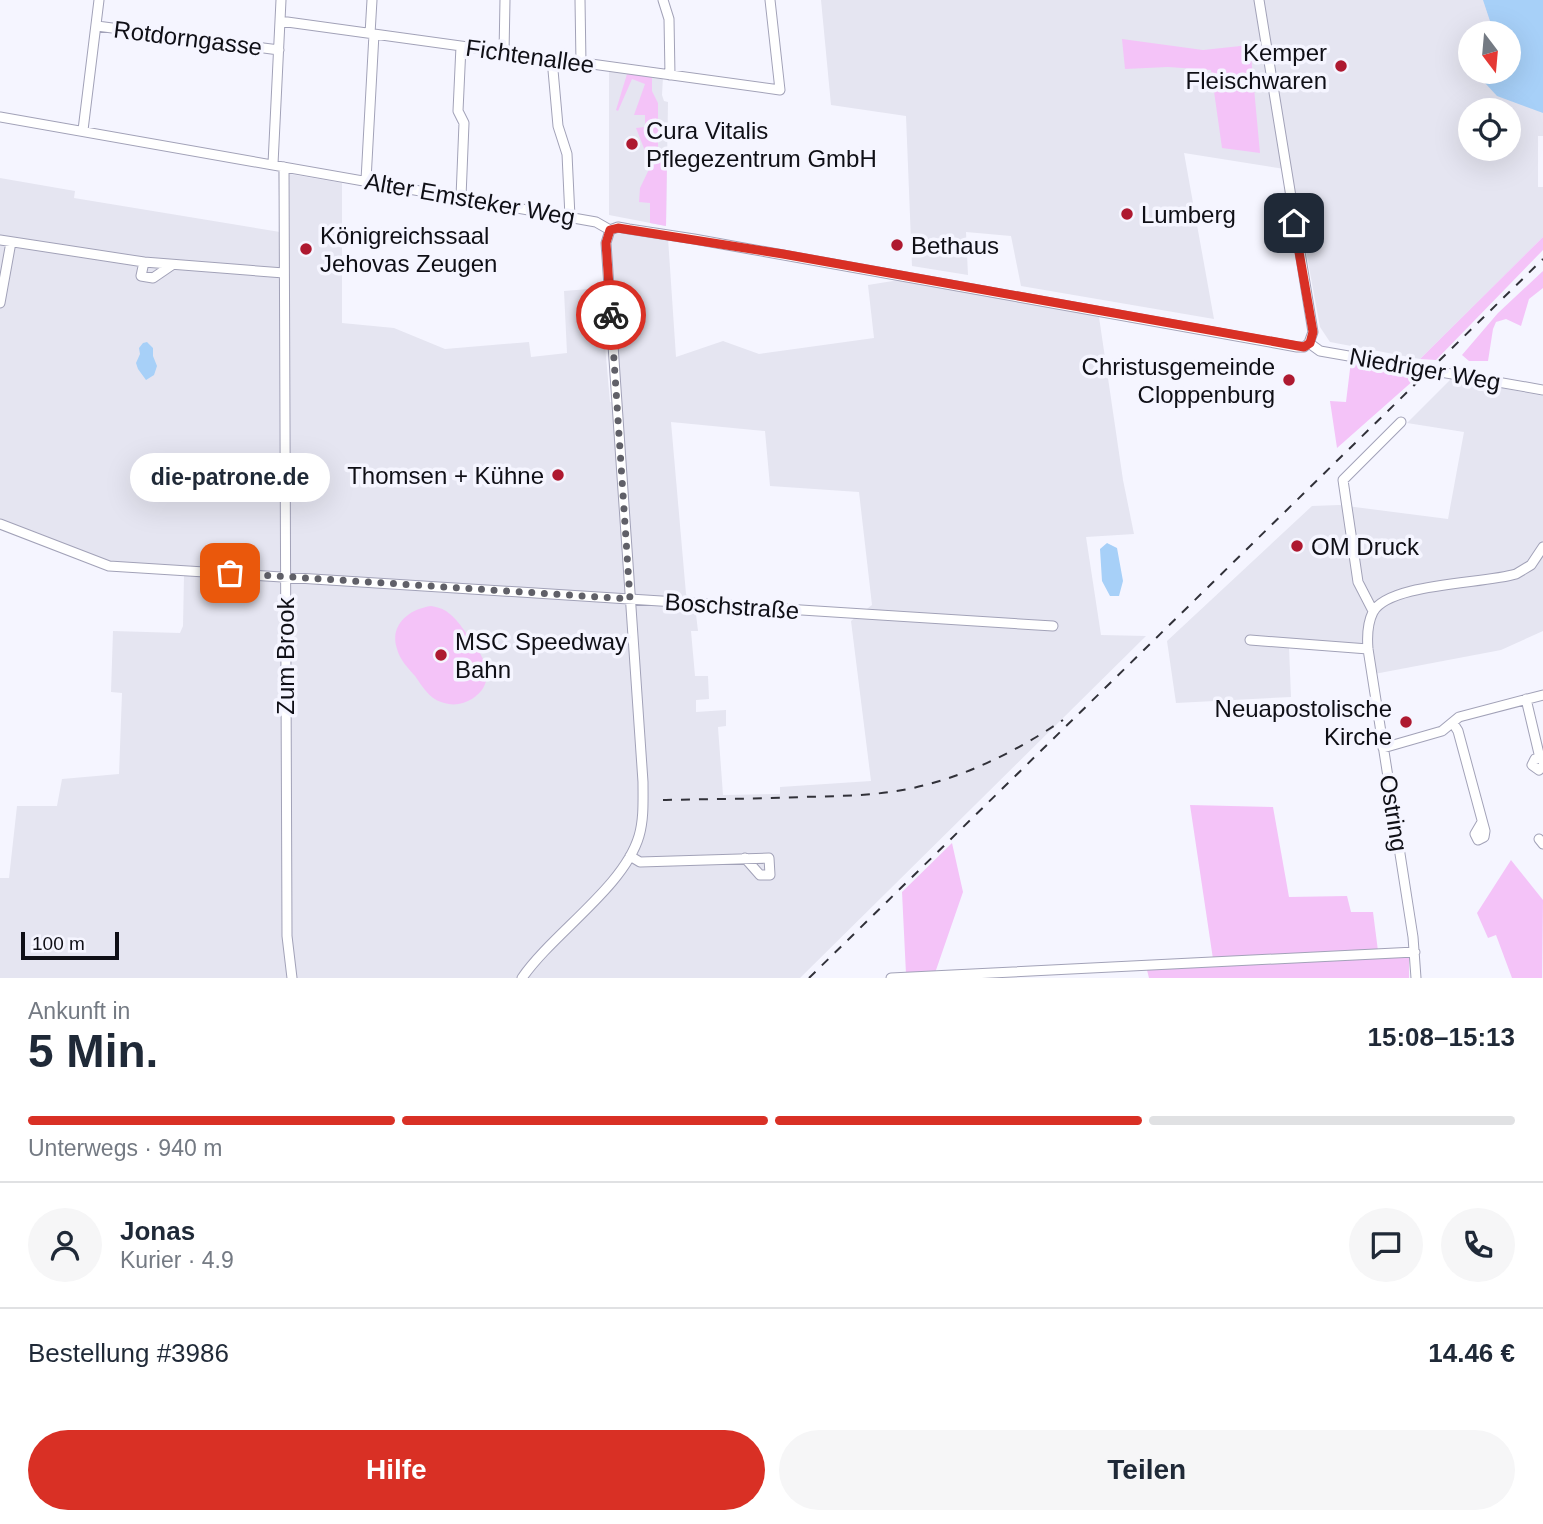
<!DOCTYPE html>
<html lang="de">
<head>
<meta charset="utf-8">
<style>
	:root { --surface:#fff; --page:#f6f6f7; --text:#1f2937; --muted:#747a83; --line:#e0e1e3; --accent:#d93025 }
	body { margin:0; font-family:Helvetica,sans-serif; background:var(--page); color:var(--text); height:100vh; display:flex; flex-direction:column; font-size:26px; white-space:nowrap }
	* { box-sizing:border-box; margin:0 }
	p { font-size:23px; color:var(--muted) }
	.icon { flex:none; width:38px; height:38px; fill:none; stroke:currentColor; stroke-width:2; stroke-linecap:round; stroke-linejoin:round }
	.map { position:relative; height:978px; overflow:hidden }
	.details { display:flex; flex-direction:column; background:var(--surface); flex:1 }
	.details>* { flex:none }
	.needle { width:46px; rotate:164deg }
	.fabs { position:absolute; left:1458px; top:21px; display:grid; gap:14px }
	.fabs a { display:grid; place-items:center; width:63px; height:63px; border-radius:50%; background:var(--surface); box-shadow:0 7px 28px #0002; font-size:35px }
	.scale { position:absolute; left:21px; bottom:18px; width:98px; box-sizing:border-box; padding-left:7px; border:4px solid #0f0f16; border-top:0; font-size:19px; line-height:24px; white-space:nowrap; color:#0f0f16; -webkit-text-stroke:5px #f5f5ff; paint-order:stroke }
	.pin { position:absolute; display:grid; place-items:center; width:60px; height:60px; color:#fff; margin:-30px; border-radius:14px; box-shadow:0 4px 10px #0006 }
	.courier { position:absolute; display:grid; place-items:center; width:70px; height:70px; margin:-35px; border:5px solid #d93025; border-radius:50%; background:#fff; color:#222; box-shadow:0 2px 9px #0007 }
	.bubble { position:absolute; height:49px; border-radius:24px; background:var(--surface); box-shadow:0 7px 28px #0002; font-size:23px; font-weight:700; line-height:49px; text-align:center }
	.head em { font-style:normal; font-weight:700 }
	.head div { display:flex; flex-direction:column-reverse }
	.head { display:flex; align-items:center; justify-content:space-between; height:119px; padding:0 28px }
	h1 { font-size:46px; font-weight:700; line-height:52px }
	.bar { display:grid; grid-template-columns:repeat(4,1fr); gap:10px 7px; align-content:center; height:84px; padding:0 28px }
	.bar i { height:9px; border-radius:5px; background:var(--line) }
	.bar .current { background:var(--accent) }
	.bar p { grid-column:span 4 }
	.line { display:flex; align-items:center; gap:18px; padding:0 28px; border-top:2px solid var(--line) }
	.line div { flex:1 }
	.round { display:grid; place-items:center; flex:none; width:74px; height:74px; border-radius:37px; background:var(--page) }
	.button { display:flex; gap:14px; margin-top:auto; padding:14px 28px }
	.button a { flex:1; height:80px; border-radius:42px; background:var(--accent); color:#fff; font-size:28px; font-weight:700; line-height:80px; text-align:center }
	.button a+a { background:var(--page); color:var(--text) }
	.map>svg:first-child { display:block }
	.built { fill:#e5e5f1; fill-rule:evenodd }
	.green { fill:#f4c3f8 }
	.water { fill:#a7d0f8 }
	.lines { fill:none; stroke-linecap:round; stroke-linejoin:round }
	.minor-casing { stroke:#a2a2b8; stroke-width:11 }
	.minor { stroke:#fff; stroke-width:9 }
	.rail { stroke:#313139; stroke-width:2; stroke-dasharray:9 9; stroke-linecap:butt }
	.done { stroke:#606068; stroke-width:7; stroke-dasharray:0 12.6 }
	.route { stroke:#d93025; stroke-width:9 }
	.poi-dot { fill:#ae1930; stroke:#f5f5ff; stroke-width:2.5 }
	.labels { text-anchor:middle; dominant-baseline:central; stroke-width:7; stroke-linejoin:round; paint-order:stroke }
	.street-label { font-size:24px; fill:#0f0f16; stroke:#f5f5ff }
	.poi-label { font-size:24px; fill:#0f0f16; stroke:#f5f5ff; text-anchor:start }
</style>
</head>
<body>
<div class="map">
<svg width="1543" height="978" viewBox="0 0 1543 978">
	<rect width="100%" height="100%" fill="#f5f5ff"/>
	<path class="built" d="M 821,0 L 1543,0 L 1543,136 L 1538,136 L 1538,187 L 1543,187 L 1543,237 L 1420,359 L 1330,342 L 1320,327 L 1291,170 L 1184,153 L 1214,319 L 1021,286 L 1011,236 L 966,232 L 968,275 L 912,266 L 906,116 L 831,105 ZM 1470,33 L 1508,33 L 1508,72 L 1470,72 ZM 1470,110 L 1508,110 L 1508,149 L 1470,149 Z
		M 609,69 L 663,77 L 662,95 L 664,101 L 668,102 L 666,226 L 609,215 Z
		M 278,172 L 342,183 L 342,323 L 394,328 L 445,349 L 529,342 L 531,357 L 567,353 L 564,291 L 600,288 L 610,402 L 620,403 L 610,242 L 614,234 L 622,230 L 668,238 L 676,357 L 723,341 L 759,354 L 874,338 L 868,285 L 905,279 L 1099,317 L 1123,480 L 1134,534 L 1086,537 L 1101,635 L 1146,636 L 800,978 L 0,978 L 0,878 L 9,878 L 17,806 L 57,806 L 62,779 L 119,774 L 122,693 L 111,692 L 113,631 L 180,633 L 183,626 L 184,575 L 103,568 L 0,520 L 0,178 L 75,191 L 74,198 L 280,232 ZM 671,422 L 765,431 L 770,486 L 859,492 L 872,605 L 851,621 L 871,781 L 780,787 L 780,794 L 723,795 L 718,727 L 726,726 L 726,710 L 696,712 L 696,700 L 709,699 L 708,676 L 695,676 L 691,631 L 698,631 L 695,606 L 686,594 Z
		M 1452,378 L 1543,396 L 1543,631 L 1501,650 L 1369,675 L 1365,654 L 1289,647 L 1291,697 L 1176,703 L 1167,641 L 1312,506 L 1339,505 L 1448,519 L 1464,432 L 1407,423 Z"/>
	<path class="green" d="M 1122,39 L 1203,50 L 1250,45 L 1260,153 L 1222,148 L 1211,70 L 1168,67 L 1125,69 Z
		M 627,74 L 652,77 L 652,91 L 658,103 L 658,157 L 667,157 L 666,226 L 650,223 L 650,203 L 639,202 L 640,188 L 654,159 L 647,156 L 636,128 L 645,127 L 645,115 L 634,115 L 645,84 L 632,79 L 618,111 L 616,110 Z
		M 1543,237 L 1543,250 L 1436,360 L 1420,359 Z
		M 1543,271 L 1543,288 L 1529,299 L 1521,326 L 1506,319 L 1496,322 L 1493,329 L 1488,361 L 1469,361 L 1462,355 L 1498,313 Z
		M 1351,361 L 1423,372 L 1337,448 L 1330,401 L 1346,402 Z
		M 431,606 C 436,607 441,608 446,611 C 455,617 461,626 467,634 C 482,653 500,681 472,699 C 462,705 452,706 441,702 C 429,698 422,686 415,676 C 408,668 400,660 397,649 C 389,625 409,609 431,606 Z
		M 1190,805 L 1273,807 L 1289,897 L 1347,896 L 1351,912 L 1373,912 L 1378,951 L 1213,959 Z
		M 952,843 L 963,892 L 935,973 L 906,974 L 902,892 Z
		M 1511,860 L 1543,900 L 1542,978 L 1512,978 L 1496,935 L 1488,938 L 1477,913 Z
		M 1409,956 L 1409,978 L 1149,978 L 1147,970 Z"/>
	<path class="water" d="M 1483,0 L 1543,0 L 1543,113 L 1497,96 L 1475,72 L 1508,72 L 1508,33 L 1482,33 L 1490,21 Z
		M 147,342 L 153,348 L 153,356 L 157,366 L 154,375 L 146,380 L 138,369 L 136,363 L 140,354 L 139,348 L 143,343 Z
		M 1107,543 L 1117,548 L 1123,581 L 1119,596 L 1110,596 L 1102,581 L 1100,549 Z"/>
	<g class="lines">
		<defs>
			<path id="minor" d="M 580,0 L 581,63
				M 663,0 L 669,19 L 670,75
				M 1259,0 L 1313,332 L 1309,343
				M 280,21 L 780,90 L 770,0
				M 97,26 L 279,50
				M 370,34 L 372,0
				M 504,53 L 505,0
				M 552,59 L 558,126 L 567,154 L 570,217
				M 0,117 L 596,222 L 610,230 L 618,227 L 629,229 L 694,239 L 1297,347 L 1304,347 L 1309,343
				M 83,130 L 99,0
				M 273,164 L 281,0
				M 284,167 L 287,936 L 292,978
				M 366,180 L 374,34
				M 461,197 L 464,123 L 458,111 L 461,46
				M 0,240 L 144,262
				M 172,265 L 153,278 L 141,276 L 144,262 L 284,273
				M 0,303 L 11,242
				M 1309,343 L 1320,351 L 1543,390
				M 0,524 L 109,566 L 1053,626
				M 1373,611 L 1358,582 L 1343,480 L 1401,422
				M 1250,640 L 1368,649
				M 1526,699 L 1540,758 L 1543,761
				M 1453,723 L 1458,731 L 1485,831 L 1484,837 L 1478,840 L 1475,834 L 1482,822
				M 1383,748 L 1442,731 L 1459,717 L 1543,695
				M 1540,758 L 1535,759 L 1532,765 L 1539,770 L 1543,766
				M 1539,839 L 1543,844
				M 630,856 L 640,862 L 769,858 L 770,875 L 760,875 L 745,858
				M 522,978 C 553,933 624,887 639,836 C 644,819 643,800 643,782 L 606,243 L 610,230
				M 891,978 L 1415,952
				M 1416,978 L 1413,937 L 1368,649 C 1367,637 1367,624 1373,612 C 1389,583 1483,584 1516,574 L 1531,565 L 1543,547"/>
		</defs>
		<use href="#minor" class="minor-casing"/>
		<use href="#minor" class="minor"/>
		<path class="rail" d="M 663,800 C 709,799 755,799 802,797 C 839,796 876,796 913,788 C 967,776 1017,751 1063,720
			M 809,978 L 1543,259"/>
	</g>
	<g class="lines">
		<path class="done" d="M 230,573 L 630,599 L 611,315"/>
		<path class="route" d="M 611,315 L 606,243 L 610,230 L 618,228 L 783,254 L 1304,347 L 1310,343 L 1313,332 L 1294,223"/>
	</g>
	<g class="poi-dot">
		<circle cx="1341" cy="66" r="7"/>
		<circle cx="632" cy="144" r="7"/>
		<circle cx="1127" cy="214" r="7"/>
		<circle cx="897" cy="245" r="7"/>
		<circle cx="306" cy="249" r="7"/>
		<circle cx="1289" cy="380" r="7"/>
		<circle cx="558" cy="475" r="7"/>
		<circle cx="1297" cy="546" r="7"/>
		<circle cx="441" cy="655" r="7"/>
		<circle cx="1406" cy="722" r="7"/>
	</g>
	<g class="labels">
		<g class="street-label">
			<text transform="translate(188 38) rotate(7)">Rotdorngasse</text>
			<text transform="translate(530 56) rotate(8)">Fichtenallee</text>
			<text transform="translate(470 199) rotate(10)">Alter Emsteker Weg</text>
			<text transform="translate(1425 369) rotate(10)">Niedriger Weg</text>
			<text transform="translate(732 606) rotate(4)">Boschstraße</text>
			<text transform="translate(285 656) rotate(-90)">Zum Brook</text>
			<text transform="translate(1394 813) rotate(81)">Ostring</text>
		</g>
		<g class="poi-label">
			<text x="1327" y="52" text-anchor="end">Kemper<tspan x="1327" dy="28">Fleischwaren</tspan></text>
			<text x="646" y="130">Cura Vitalis<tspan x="646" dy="28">Pflegezentrum GmbH</tspan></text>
			<text x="1141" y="214">Lumberg</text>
			<text x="320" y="235">Königreichssaal<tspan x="320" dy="28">Jehovas Zeugen</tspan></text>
			<text x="911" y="245">Bethaus</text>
			<text x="1275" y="366" text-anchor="end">Christusgemeinde<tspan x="1275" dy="28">Cloppenburg</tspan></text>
			<text x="544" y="475" text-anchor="end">Thomsen + Kühne</text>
			<text x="1311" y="546">OM Druck</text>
			<text x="455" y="641">MSC Speedway<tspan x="455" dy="28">Bahn</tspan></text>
			<text x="1392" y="708" text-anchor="end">Neuapostolische<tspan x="1392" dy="28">Kirche</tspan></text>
		</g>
	</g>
</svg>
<div class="fabs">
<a><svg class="needle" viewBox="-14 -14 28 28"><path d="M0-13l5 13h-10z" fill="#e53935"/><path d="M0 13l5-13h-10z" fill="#747a83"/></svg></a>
<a><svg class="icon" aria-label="locate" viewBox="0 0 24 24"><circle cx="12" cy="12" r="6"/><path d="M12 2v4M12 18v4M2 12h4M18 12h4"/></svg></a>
</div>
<div class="scale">100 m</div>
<div class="pin" style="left:230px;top:573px;background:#ea580c"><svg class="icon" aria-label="bag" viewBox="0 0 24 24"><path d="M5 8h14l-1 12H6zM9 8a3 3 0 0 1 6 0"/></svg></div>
<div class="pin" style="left:1294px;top:223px;background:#1f2937"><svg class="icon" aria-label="home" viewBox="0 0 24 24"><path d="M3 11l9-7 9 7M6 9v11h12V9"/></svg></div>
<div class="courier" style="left:611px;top:315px"><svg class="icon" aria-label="bike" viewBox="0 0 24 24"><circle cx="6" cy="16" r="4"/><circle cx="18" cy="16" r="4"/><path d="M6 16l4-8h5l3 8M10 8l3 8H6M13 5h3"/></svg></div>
<div class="bubble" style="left:130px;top:453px;width:200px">die-patrone.de</div>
</div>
<section class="details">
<div class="head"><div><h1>5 Min.</h1><p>Ankunft in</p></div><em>15:08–15:13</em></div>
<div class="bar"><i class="current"></i><i class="current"></i><i class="current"></i><i></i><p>Unterwegs · 940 m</p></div>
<div class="line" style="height:126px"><a class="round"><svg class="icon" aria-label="person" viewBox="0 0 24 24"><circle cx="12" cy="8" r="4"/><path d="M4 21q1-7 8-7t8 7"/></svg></a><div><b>Jonas</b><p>Kurier · 4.9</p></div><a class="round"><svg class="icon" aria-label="chat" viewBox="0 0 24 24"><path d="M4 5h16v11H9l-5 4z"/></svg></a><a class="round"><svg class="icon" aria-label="phone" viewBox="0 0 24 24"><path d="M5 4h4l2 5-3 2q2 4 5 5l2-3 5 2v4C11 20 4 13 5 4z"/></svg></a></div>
<div class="line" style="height:91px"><div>Bestellung #3986</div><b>14.46 €</b></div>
<div class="button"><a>Hilfe</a><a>Teilen</a></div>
</section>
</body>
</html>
